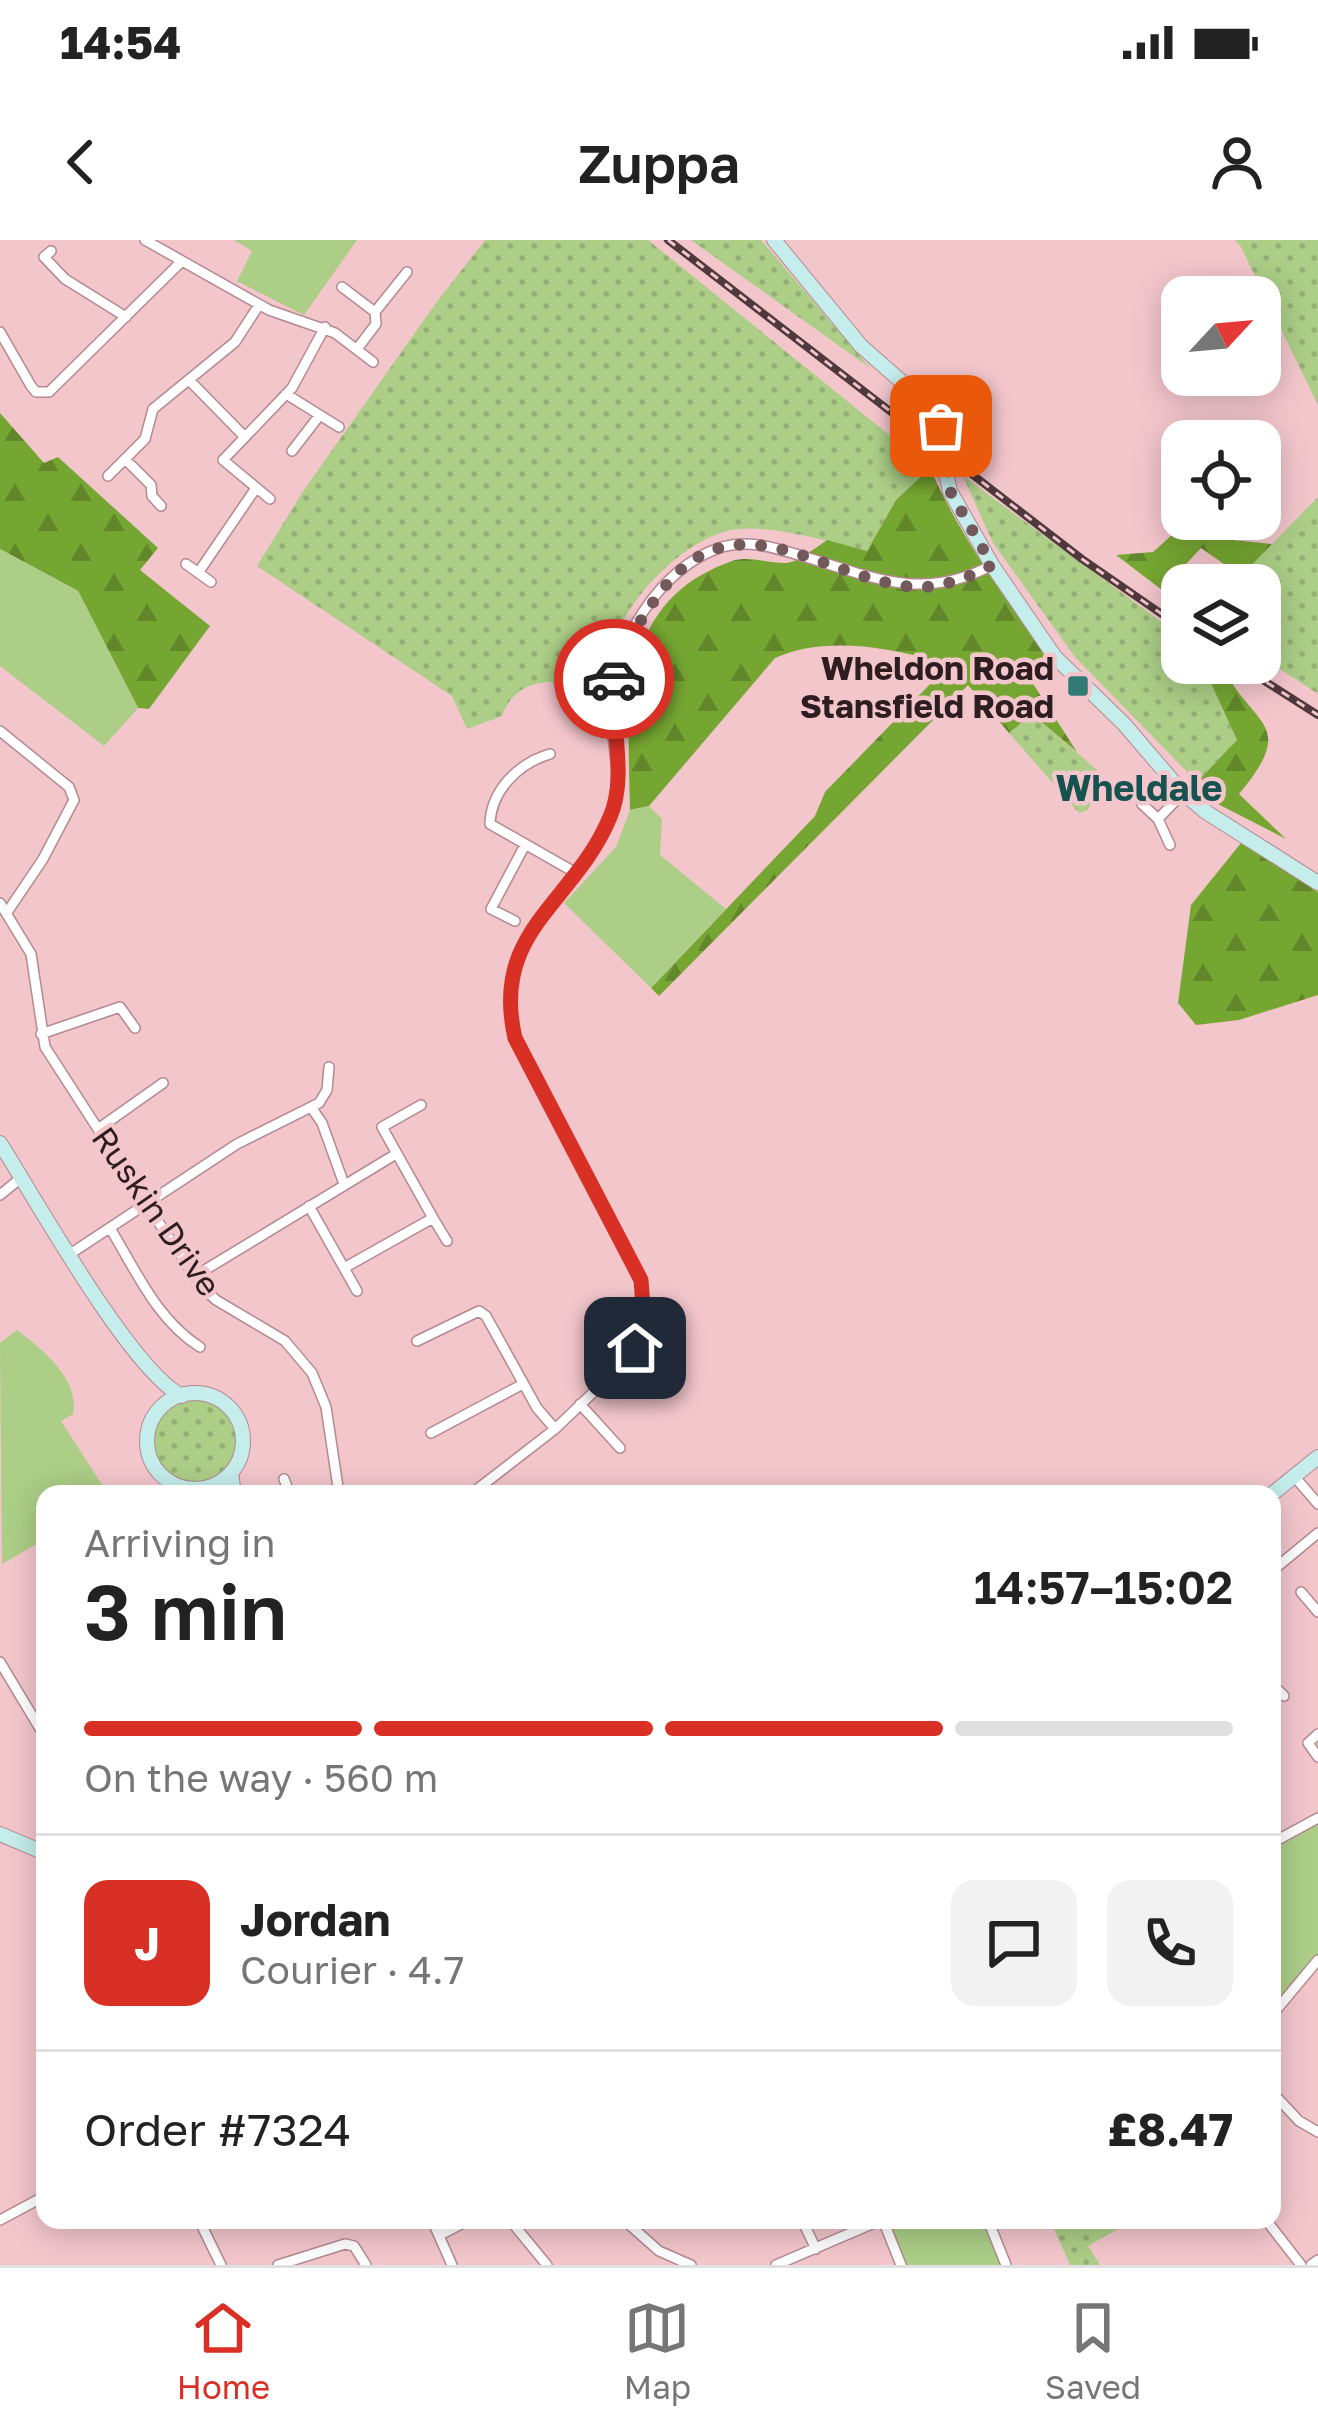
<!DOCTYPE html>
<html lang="en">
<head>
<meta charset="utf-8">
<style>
	:root { --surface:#fff; --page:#f2f2f2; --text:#222; --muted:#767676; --line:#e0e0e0; --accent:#d93025 }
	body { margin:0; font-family:"Golos Text",sans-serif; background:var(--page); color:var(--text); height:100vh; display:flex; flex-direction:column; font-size:45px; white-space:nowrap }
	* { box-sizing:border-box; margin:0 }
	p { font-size:39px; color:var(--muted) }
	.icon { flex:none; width:66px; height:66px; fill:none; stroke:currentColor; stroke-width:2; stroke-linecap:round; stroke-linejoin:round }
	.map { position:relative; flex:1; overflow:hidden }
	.sheet { position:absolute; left:36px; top:1245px; width:1245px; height:744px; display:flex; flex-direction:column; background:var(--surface); border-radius:24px; box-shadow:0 6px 30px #0003 }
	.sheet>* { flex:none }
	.needle { width:78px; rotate:64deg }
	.fabs { position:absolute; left:1161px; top:36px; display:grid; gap:24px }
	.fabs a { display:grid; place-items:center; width:120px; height:120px; border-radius:24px; background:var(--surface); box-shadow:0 6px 30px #0003; font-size:60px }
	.pin { position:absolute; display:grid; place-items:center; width:102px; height:102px; color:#fff; margin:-51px; border-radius:24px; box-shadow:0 6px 18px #0006 }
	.courier { position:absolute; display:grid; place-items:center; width:120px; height:120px; margin:-60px; border:9px solid #d93025; border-radius:50%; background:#fff; color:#222; box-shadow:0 3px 15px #0007 }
	.headline em { font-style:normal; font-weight:600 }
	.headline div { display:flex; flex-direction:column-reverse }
	.headline { display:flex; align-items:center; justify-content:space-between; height:204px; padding:0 48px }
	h1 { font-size:78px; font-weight:600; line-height:90px }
	.bar { display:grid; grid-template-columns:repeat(4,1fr); gap:18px 12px; align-content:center; height:144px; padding:0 48px }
	.bar i { height:15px; border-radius:9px; background:var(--line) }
	.bar .current { background:var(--accent) }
	.bar p { grid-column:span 4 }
	.line { display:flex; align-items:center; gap:30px; padding:0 48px; border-top:3px solid var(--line) }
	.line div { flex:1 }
	.round { display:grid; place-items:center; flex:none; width:126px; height:126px; border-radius:24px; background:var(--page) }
	.status { display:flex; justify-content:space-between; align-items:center; height:84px; padding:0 60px; background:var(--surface); direction:ltr }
	.status svg { height:33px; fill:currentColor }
	header { display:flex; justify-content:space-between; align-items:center; height:156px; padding:0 48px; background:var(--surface); font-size:54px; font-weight:600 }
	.tabs { display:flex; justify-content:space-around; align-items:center; height:168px; border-top:3px solid var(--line); background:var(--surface); font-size:33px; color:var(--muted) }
	.tabs a { display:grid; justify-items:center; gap:6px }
	.tabs .current { color:var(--accent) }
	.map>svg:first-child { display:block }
	.grass { fill:url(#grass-dots) }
	.forest { fill:url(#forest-firs) }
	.green { fill:#acce87 }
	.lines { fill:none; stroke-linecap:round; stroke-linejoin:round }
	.street-casing { stroke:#b4898f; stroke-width:12 }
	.secondary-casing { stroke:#b4898f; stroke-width:16 }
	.street { stroke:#fff; stroke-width:9 }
	.secondary { stroke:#c5edeb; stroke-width:14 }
	.rail-casing { stroke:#4f393d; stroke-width:8 }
	.rail { stroke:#f3c6cc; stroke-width:3; stroke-dasharray:9; stroke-linecap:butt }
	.secondary-bridge-casing { stroke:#b4898f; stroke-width:16; stroke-linecap:butt }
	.secondary-bridge { stroke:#c5edeb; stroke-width:14 }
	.done { stroke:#73585c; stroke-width:12; stroke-dasharray:0 21.6 }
	.route { stroke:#d93025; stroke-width:15 }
	.poi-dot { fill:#327a76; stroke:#f3c6cc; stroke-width:4.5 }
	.labels { text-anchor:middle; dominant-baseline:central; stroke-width:9; stroke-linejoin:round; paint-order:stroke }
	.poi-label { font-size:33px; font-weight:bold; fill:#2e1d20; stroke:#f3c6cc; text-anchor:end }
	.street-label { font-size:33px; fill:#2e1d20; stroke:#f3c6cc }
	.neighbourhood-label { font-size:36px; font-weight:bold; fill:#16524f; stroke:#f3c6cc }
</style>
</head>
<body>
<div class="status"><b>14:54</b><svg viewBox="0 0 49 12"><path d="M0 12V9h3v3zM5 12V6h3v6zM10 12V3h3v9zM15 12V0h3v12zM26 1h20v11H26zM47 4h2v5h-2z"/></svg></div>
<header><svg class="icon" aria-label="back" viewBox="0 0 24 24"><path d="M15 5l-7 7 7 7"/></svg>Zuppa<svg class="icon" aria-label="person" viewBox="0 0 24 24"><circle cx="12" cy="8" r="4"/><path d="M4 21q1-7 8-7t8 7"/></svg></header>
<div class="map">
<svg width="1318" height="2025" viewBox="0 0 1318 2025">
	<defs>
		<pattern id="grass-dots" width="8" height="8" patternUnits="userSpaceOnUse" patternTransform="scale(3)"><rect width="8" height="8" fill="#acce87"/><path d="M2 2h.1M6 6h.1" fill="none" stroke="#94b074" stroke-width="1.8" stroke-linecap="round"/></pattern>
		<pattern id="forest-firs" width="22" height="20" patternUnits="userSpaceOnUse" patternTransform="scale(3)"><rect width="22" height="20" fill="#76a632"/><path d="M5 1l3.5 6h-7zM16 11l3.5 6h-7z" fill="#61872a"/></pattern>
	</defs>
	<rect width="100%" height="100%" fill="#f3c6cc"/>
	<path class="grass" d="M 485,0 L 648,0 L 930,228 L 896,260 L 867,311 C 836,303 770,285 738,289 C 687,295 627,357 613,405 C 607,422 606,442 602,460 L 565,465 L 552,442 C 528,442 510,453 502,476 L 467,489 L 452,456 L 257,326 L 304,250 L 436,63 Z
		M 691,0 L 761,0 L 870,128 Z
		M 1235,0 L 1318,0 L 1318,165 L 1241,7 Z
		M 963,236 L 1182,397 L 1182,423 L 1222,426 L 1209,439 L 1237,500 L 1197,542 L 1075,417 L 993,303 Z
		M 1318,257 L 1318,454 L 1260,416 L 1260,345 L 1232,345 Z
		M 1032,474 L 1098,531 L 1101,540 L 1088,570 L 1079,573 L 1009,493 Z
		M152 1201a43 43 0 1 1 86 0a43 43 0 1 1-86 0Z
		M 1050,1980 L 1134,1980 L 1088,2006 L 1100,2025 L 1070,2025 Z"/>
	<path class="forest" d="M 0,173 L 44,223 L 58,217 L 158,308 L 140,330 L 210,386 L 149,469 L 138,468 L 78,351 L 0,309 Z
		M 930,228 C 960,296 1004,358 1048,417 L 1030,439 L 1077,512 L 1032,474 L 1009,493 L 968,445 L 659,756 L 651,748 L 815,576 L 825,552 L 937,437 L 929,419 C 880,406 822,397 775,418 L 649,566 L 630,570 C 628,470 616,362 732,321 C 749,315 770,324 787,323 C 800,321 815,308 827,300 L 867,311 L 896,260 Z
		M 1173,294 L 1272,304 L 1241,336 L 1201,308 L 1162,350 L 1116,315 L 1153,312 Z
		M 1222,426 C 1253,488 1299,482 1239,554 L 1286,599 L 1214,562 L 1197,542 L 1237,500 L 1209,439 Z
		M 1241,603 L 1318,652 L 1318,755 L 1239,780 L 1196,785 L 1178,763 L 1191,665 Z"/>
	<path class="green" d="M 234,0 L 357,0 L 304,75 L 237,41 L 252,11 Z
		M 0,309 L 78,351 L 138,468 L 104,506 L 0,426 Z
		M 649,566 L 662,579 L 660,615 L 726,669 L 651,748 L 564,663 L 616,607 L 630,570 Z
		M 17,1090 C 42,1109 80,1139 73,1174 L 61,1181 L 108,1254 L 45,1254 L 45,1299 L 2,1324 L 0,1103 Z
		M 1318,1578 L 1318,1720 L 1272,1775 L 1272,1603 Z
		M 884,1980 L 988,1980 L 1007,2025 L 902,2025 Z"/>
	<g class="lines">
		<defs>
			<path id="street" d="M 145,0 L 269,70 L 335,93 L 373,122
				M 51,11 L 44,17 L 65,39 L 126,77
				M 342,47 L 375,72 L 376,84 L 357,109
				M 375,72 L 407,32
				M 0,92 L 31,146 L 36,152 L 49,152 L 182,21
				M 189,140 L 243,195
				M 286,154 L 339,187
				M 292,211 L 319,176
				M 125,219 L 151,245 L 152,256 L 161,266
				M 108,236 L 145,199 L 153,169 L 235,102 L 259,65
				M 270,259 L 223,220 L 292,148 L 325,87
				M 186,324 L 211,342
				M 198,333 L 256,248
				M 0,491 L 69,547 L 74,560 L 43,619 L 8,671
				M 550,514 C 519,523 491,550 490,584 L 576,633
				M 1142,564 L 1158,579 L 1170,605
				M 1158,579 L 1183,553
				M 0,663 L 31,714 L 45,807 L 147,965 L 202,1047 L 216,1060 L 285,1101 L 312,1133 L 326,1167 L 339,1254
				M 515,681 L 491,669 L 525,605
				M 41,794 L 120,767 L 135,788
				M 311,867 L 322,883 L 344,944
				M 98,889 L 163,843
				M 0,955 L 22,937
				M 309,966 L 357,1051
				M 433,978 L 447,1001
				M 110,988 C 136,1031 157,1080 200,1107
				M 70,1014 L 237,904 L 319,863 L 327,850 L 329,827
				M 344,1028 L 433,978 L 382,887 L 421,865
				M 195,1036 L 396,914
				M 417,1101 L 479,1071 L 486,1076 L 537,1168 L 555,1189
				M 580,1164 L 620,1208
				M 431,1193 L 523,1144
				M 1294,1236 L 1318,1264
				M 284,1239 L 290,1254
				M 471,1254 L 555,1189 L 627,1120 L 635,1108 L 644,1080 L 641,1040 L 515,798 C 492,698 567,662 608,582 C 627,545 610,504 611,465 C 613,404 660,328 719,308 C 747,299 772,307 799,315 C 870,336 922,363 992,325
				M 1272,1331 L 1318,1293
				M 1301,1352 L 1318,1372
				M 0,1422 L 45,1497
				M 1272,1444 L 1284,1456
				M 1318,1494 L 1308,1503 L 1318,1517
				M 1272,1603 L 1318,1578
				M 45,1674 L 42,1689 L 45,1693
				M 1272,1775 L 1318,1720
				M 1272,1852 L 1299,1881 L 1318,1892
				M 0,1980 L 45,1956
				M 199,1980 L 221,2025
				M 432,1980 L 452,2025
				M 510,1980 L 547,2025
				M 624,1980 L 659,2011 L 691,2025
				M 802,1980 L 816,2009
				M 883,1980 L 901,2025
				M 988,1980 L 1006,2025
				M 1266,1980 L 1301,2025
				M 440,1995 L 469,1980
				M 278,2025 L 345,2004 L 354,2006 L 366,2025
				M 776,2025 L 881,1980
				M 1311,2025 L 1318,2020"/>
			<path id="secondary" d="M 774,0 L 861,106 L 927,164 L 941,186
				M 946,234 L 950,251 L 992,325 L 1055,417 L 1124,484 L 1183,553 L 1206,572 L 1318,643
				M 0,903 C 35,958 131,1131 182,1156
				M147 1201a48 48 0 1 1 96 0a48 48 0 1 1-96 0Z
				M 231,1233 L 234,1254
				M 1272,1254 L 1318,1217
				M 0,1594 L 45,1613"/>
		</defs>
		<use href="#street" class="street-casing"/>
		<use href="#secondary" class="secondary-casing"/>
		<use href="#street" class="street"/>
		<use href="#secondary" class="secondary"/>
		<defs>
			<path id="rail" d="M 668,0 L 1082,319 L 1182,388
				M 1236,423 L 1318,475"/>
		</defs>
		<use href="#rail" class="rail-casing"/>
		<use href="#rail" class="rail"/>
		<defs>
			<path id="secondary-bridge" d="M 941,186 L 946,234"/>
		</defs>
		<use href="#secondary-bridge" class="secondary-bridge-casing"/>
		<use href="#secondary-bridge" class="secondary-bridge"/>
	</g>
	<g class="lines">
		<path class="done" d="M 614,439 C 625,405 641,377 663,349 C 736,255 823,338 912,347 C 939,349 968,338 992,325 L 950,251 L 941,186"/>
		<path class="route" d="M 614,439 C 610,483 628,536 610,577 C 574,664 490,690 515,798 L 641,1040 L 644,1080 L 635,1108"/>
	</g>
	<rect class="poi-dot" x="1066" y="434" width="24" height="24" rx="6"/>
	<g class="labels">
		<g class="poi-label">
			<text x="1054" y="427">Wheldon Road<tspan x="1054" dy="38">Stansfield Road</tspan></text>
		</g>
		<g class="street-label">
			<text transform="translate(157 971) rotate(55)">Ruskin Drive</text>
		</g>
		<g class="neighbourhood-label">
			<text x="1139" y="547">Wheldale</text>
		</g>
	</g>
</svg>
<div class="fabs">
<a><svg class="needle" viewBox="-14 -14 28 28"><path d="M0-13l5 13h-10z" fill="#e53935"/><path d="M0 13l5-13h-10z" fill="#767676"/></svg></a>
<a><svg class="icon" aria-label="locate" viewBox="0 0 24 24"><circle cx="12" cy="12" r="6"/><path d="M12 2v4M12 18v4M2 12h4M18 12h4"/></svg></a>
<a><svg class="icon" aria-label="layers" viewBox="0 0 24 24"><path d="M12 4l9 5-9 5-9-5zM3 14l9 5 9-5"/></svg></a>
</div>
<div class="pin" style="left:941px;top:186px;background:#ea580c"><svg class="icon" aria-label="bag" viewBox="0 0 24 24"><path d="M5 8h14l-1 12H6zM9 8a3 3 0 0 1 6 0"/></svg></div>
<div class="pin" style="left:635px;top:1108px;background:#1f2937"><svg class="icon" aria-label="home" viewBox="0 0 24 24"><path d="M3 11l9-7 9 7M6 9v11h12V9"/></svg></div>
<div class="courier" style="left:614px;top:439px"><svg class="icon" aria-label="car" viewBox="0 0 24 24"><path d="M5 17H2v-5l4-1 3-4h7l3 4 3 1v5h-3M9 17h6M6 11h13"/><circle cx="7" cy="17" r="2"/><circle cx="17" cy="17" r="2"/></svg></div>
<section class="sheet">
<div class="headline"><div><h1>3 min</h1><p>Arriving in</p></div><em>14:57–15:02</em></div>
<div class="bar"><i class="current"></i><i class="current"></i><i class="current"></i><i></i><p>On the way · 560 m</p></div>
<div class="line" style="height:216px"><b class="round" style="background:var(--accent);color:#fff">J</b><div><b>Jordan</b><p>Courier · 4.7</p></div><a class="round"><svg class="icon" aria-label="chat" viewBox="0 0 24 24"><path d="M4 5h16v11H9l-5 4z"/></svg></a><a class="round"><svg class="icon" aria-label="phone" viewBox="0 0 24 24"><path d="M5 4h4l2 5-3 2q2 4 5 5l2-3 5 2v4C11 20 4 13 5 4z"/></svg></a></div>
<div class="line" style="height:156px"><div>Order #7324</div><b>£8.47</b></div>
</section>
</div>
<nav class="tabs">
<a class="current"><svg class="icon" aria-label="home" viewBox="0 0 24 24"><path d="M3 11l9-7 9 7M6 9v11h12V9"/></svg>Home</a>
<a><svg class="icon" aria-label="map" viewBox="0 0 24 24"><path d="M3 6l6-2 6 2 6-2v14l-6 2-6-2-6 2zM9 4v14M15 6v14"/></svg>Map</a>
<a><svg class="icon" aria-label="saved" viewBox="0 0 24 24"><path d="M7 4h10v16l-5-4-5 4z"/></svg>Saved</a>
</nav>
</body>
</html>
